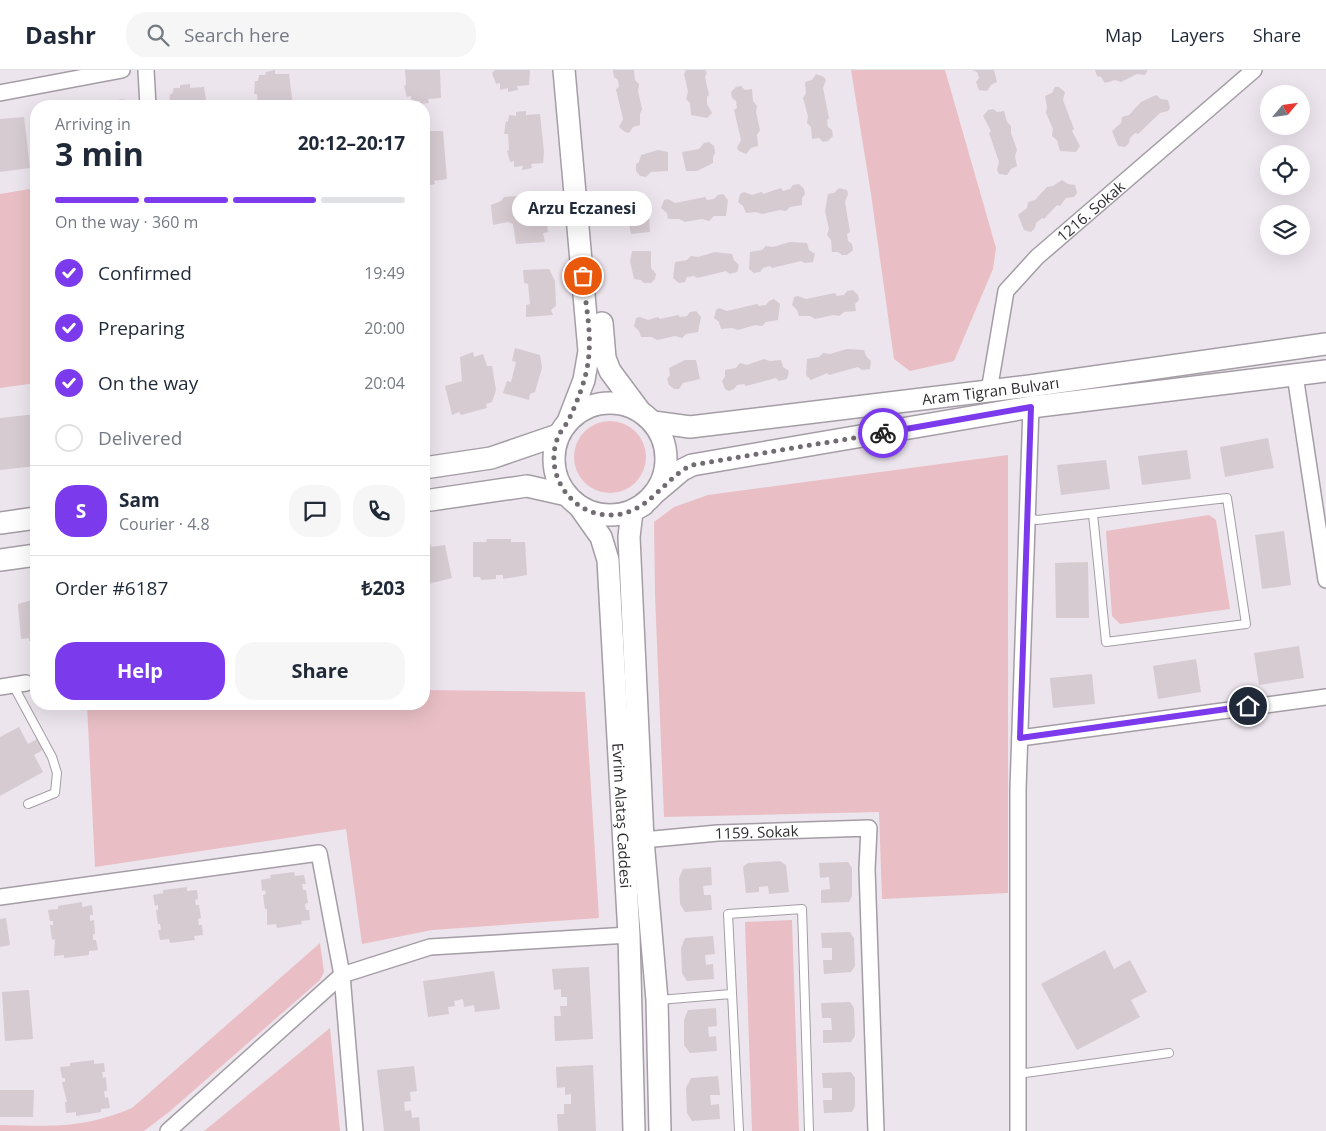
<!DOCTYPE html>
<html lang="en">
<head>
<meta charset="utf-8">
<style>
	:root { --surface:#fff; --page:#f6f6f7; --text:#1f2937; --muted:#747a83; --line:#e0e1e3; --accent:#7c3aed }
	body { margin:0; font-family:"Open Sans",sans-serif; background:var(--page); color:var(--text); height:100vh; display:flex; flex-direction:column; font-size:19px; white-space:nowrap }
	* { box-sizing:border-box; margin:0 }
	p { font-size:16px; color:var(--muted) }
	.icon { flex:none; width:28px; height:28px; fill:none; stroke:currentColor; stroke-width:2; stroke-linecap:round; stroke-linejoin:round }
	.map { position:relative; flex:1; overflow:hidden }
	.drawer { position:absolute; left:30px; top:30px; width:400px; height:610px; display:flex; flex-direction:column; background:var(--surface); border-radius:20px; box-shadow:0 5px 20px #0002 }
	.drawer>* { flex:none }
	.needle { width:32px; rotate:61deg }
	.buttons { position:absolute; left:1260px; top:15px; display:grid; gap:10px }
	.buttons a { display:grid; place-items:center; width:50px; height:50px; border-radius:50%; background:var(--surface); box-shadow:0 5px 20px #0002; font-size:25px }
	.pin { position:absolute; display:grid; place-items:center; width:42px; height:42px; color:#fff; margin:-21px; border:2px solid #fff; border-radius:50%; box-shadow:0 1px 5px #0007 }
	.courier { position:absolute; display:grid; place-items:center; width:50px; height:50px; margin:-25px; border:4px solid #7c3aed; border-radius:50%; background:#fff; color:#222; box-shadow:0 1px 6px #0007 }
	.bubble { position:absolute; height:35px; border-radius:18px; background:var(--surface); box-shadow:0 5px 20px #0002; font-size:16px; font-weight:700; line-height:35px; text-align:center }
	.headline em { font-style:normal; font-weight:700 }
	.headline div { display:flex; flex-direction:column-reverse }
	.headline { display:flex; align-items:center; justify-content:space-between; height:85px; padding:0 25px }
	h1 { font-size:32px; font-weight:700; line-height:38px }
	.bar { display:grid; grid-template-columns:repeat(4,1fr); gap:8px 5px; align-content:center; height:60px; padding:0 25px }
	.bar i { height:6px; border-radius:4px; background:var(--line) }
	.bar .active { background:var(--accent) }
	.bar p { grid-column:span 4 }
	.line { display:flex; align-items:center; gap:12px; padding:0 25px; border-top:1px solid var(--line) }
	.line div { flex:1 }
	.round { display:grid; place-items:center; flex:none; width:52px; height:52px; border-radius:20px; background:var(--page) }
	ol { padding:0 25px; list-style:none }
	li { display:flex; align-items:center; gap:15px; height:55px }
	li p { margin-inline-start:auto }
	li .icon { padding:5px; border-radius:50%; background:var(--accent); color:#fff; stroke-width:4 }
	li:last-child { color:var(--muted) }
	li i { width:28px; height:28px; border:2px solid var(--line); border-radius:50% }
	.button { display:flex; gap:10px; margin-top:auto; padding:10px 25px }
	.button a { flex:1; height:58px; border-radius:20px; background:var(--accent); color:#fff; font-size:20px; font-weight:700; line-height:58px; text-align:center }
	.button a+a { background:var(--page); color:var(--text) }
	header { display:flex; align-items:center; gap:30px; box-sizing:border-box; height:70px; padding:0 25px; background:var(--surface); border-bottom:1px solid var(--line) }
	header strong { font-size:24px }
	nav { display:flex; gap:28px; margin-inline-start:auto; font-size:18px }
	.search { width:350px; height:45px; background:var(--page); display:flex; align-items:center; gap:12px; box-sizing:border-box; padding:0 18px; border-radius:20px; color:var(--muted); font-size:19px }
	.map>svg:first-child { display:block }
	.green { fill:#e9bfc5 }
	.building { fill:#d6cbd0 }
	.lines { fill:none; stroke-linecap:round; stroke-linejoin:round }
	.service-casing { stroke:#a49da5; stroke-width:10 }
	.minor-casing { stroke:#a49da5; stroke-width:18 }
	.secondary-casing { stroke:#a49da5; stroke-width:24 }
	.service { stroke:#fff; stroke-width:8 }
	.minor { stroke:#fff; stroke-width:15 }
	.secondary { stroke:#fff; stroke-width:21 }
	.done { stroke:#706c71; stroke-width:5; stroke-dasharray:0 9 }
	.route { stroke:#7c3aed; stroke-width:6 }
	.labels { text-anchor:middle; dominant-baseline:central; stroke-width:4; stroke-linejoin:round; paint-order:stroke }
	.street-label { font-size:15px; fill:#2e2b2e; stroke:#ece5ed }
</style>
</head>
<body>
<header>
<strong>Dashr</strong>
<div class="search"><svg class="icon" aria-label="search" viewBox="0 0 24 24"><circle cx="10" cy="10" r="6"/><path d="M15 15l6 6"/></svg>Search here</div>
<nav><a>Map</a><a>Layers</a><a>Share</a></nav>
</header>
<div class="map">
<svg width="1326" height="1061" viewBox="0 0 1326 1061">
	<rect width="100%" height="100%" fill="#ece5ed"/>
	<path class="green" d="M 851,0 L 945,0 L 996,178 L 993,199 L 954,291 L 910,301 L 894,289 L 871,124 Z
		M 36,118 L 36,313 L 0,318 L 0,124 Z
		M574 387a36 36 0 1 1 72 0a36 36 0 1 1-72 0Z
		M 1008,385 L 1008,823 L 882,829 L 879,742 L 664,747 L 655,525 L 654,452 L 674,437 L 708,425 Z
		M 1209,445 L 1216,450 L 1230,539 L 1120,554 L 1112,546 L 1106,461 Z
		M 424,620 L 585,622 L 599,848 L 432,860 L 362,874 L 346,759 L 95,797 L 87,634 L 424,634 Z
		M 792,850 L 799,1061 L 752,1061 L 745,852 Z
		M 320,873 L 324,902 L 320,910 L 169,1042 L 144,1061 L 0,1061 L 0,1055 C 52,1056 82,1059 132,1038 Z
		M 330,958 L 340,1061 L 204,1061 Z"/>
	<path class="building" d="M 275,0 L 275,4 L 289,4 L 293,36 L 258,36 L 257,24 L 254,24 L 255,11 L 258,11 L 259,5 L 265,5 L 266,2 Z
		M 405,0 L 440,0 L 441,28 L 428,29 L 429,33 L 420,34 L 420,31 L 411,32 L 411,26 L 407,27 L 404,16 L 406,15 Z
		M 495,0 L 530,0 L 529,15 L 517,16 L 518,20 L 508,22 L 508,18 L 500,20 L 500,13 L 496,14 L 492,3 Z
		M 613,0 L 634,0 L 635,10 L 639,14 L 638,21 L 642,39 L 640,44 L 640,55 L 633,57 L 629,63 L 625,62 L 619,57 L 623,49 L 616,19 L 619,17 L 618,10 L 614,7 Z
		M 686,0 L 705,0 L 707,3 L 705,7 L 709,25 L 707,27 L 707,34 L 712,43 L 707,48 L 691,45 L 690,33 L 686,29 L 688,22 L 684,4 Z
		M 972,0 L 994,0 L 997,12 L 991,15 L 987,21 L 979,20 L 976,12 L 979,8 L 977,2 Z
		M 1095,0 L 1148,0 L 1145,5 L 1137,4 L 1121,12 L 1115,10 L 1105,13 L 1101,7 L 1097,6 Z
		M 816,4 L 824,7 L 826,10 L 823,18 L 829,48 L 827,50 L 828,57 L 832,60 L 833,66 L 828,71 L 823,72 L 819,68 L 812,69 L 811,57 L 807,53 L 808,46 L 803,28 L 806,23 L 805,12 L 812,10 Z
		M 190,14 L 190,18 L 204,17 L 207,36 L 169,36 L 170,24 L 172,24 L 174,18 L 180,18 L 180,15 Z
		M 741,16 L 745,20 L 752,19 L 753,31 L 757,36 L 756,42 L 760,60 L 757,65 L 758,76 L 751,78 L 746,84 L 739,81 L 737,78 L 741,70 L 734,40 L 737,38 L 736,31 L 732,28 L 731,22 L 736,17 Z
		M 1055,17 L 1059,17 L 1065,22 L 1063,30 L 1074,59 L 1072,61 L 1080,76 L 1076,82 L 1060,81 L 1057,70 L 1052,66 L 1053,59 L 1046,43 L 1047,37 L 1045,26 L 1052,23 Z
		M 1156,25 L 1161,29 L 1168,30 L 1170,38 L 1168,41 L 1160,43 L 1138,64 L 1135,63 L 1130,68 L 1129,73 L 1125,77 L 1118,76 L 1112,61 L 1121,53 L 1122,47 L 1129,45 L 1141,32 Z
		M 124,29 L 124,36 L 76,36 L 76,35 Z
		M 993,39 L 997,42 L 1004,41 L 1007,52 L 1011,56 L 1011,63 L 1017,80 L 1015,86 L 1017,96 L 1011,99 L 1007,105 L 999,104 L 997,100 L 999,92 L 989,63 L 991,61 L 983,46 L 988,40 Z
		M 526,41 L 526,45 L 540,44 L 544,82 L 543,93 L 531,94 L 532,98 L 522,100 L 523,96 L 514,97 L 514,91 L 510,92 L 507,81 L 509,80 L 508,64 L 504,64 L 506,51 L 508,52 L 509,45 L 516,46 L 516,42 Z
		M 24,47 L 30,98 L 0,102 L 0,49 Z
		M 429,57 L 429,61 L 443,61 L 447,109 L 434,111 L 435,114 L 426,116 L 426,112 L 424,113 L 424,58 Z
		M 709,72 L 714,76 L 715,83 L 713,87 L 713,93 L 697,101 L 686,101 L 682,82 L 699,79 L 704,73 Z
		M 658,80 L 668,82 L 668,101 L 651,102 L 646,107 L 640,106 L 636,101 L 636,94 L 639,92 L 641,85 Z
		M 1062,110 L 1068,114 L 1075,115 L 1077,123 L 1074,127 L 1066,128 L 1060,136 L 1057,135 L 1044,149 L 1042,148 L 1036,153 L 1035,158 L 1031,162 L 1024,160 L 1018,145 L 1027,138 L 1028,132 L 1035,130 L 1047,117 L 1053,116 Z
		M 799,114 L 804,119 L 805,124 L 802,128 L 802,135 L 790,137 L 786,141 L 780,140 L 762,144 L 756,142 L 746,143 L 743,136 L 738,132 L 740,124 L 744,122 L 752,125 L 762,122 L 763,124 L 781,118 L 783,121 L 790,119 L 793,115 Z
		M 839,118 L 847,120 L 848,124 L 845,132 L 850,162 L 847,164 L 848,171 L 852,174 L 853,180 L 847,185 L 842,185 L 838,182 L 832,182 L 831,170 L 827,165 L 829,159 L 825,141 L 828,124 L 834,123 Z
		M 723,124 L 728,130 L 726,146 L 714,146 L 709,151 L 702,149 L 685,152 L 679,149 L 668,149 L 667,143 L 661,138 L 664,130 L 668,129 L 675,133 L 705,127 L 707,130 L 714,129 L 718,125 Z
		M 527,125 L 527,129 L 541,127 L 542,137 L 545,137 L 548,162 L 543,163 L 545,172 L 516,174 L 513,154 L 508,152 L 493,155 L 491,135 L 501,131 L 504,127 Z
		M 635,131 L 638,134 L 644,135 L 646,144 L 649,147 L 650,162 L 631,164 L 628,147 L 623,142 L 623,136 L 627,132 Z
		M 790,172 L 807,173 L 809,180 L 815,184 L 813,192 L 805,193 L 801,191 L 772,198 L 770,196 L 763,198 L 760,202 L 754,203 L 749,199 L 750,182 L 762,180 L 766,176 L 773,177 Z
		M 632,181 L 651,181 L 651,198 L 656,204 L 655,209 L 651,213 L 644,213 L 641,210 L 634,209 L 630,191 Z
		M 715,182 L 732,184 L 734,190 L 739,195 L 737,202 L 730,204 L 726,201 L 697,208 L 694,206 L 687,207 L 685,212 L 679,213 L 673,208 L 675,192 L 687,190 L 691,186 L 698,187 Z
		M 549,199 L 555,211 L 556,236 L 551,240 L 553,245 L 526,247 L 526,235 L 530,234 L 528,214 L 524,213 L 523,200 Z
		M 853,220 L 858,225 L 859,230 L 855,234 L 856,241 L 844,242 L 839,246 L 833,245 L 815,249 L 810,246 L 799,246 L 797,240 L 792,235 L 794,227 L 798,226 L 806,229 L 835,223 L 837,226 L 844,225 L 847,221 Z
		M 774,229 L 780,234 L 778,250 L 766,252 L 762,256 L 755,255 L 738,260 L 732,258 L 721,259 L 719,252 L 714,248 L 716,240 L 719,238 L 727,241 L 757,234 L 759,236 L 766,235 L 769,231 Z
		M 696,241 L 701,247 L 698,262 L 686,264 L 682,268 L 675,266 L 657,270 L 652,267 L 641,267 L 639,261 L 634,256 L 636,248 L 640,247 L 648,250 L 658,247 L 660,249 L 678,245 L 680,247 L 687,246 L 690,242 Z
		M 515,278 L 540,285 L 542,298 L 535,322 L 530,324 L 529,330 L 503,323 L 507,311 L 511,312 L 516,292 L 512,291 Z
		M 847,279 L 864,280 L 866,286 L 871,291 L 870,299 L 862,300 L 858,297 L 829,305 L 827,303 L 811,310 L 806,305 L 807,289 L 819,287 L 823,283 L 830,284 Z
		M 473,282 L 474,287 L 483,284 L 487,296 L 492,296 L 496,320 L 492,332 L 486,334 L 487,338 L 461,345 L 459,342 L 452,345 L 445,316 L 462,311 L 460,287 Z
		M 764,289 L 770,291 L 781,290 L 783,297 L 789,301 L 787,309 L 779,311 L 776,308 L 746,316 L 744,314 L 737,315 L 734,319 L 729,321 L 725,319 L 722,311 L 725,307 L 725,300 L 736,298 L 740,293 L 747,295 Z
		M 685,290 L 696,290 L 700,309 L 683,313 L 679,319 L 674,319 L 669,315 L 667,309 L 670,305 L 669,298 Z
		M 36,344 L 36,396 L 0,400 L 0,348 Z
		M 1268,368 L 1274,398 L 1225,407 L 1220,377 Z
		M 1187,380 L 1191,409 L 1142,415 L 1138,386 Z
		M 1106,390 L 1110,419 L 1061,425 L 1057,395 Z
		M 1284,461 L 1291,515 L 1262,519 L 1255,465 Z
		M 487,469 L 511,469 L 511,472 L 525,472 L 527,505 L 503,509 L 503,505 L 496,505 L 496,509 L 481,510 L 480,507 L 473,507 L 473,472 L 486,472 Z
		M 431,474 L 431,477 L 445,475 L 452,508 L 428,514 L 427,510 L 424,511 L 424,475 Z
		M 1088,492 L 1089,548 L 1056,548 L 1055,493 Z
		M 36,529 L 36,570 L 29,571 L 29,568 L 21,569 L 18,534 Z
		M 1299,576 L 1304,608 L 1259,615 L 1254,583 Z
		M 1196,589 L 1201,622 L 1158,629 L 1153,596 Z
		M 1092,604 L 1095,634 L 1053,638 L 1050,608 Z
		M 19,657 L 28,674 L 37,669 L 43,680 L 34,685 L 43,702 L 0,726 L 0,667 Z
		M 780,791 L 786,795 L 789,822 L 769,824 L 768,816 L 759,817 L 759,822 L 746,823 L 743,797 L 748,793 Z
		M 848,792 L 852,798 L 852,826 L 849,832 L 821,833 L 821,820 L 830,819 L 829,807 L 820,808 L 819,793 Z
		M 711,797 L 712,815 L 703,816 L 704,825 L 711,825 L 712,840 L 685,842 L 680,834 L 679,808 L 683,799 Z
		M 294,802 L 295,806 L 304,805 L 306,814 L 302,814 L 303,820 L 306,820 L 308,833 L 305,834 L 306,840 L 309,840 L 310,850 L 301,851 L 302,854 L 277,858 L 276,854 L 267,855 L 267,839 L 265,839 L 263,825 L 266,824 L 265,820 L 262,821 L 261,810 L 271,808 L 270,805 Z
		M 187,817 L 187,821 L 197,820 L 198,829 L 195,830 L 196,835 L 199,835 L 201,848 L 198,849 L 199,855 L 202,855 L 203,865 L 194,866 L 195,870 L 170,873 L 169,869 L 160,870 L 158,860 L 161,860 L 160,854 L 158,854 L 156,840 L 158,840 L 158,835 L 155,836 L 153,825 L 163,823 L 163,820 Z
		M 82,832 L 82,837 L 92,835 L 93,845 L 90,845 L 90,851 L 94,850 L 95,864 L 93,864 L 93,870 L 96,870 L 98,880 L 89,881 L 89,885 L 64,888 L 64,885 L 54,886 L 55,869 L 52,870 L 50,855 L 53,855 L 53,851 L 50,851 L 48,840 L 58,839 L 58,836 Z
		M 6,848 L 10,875 L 0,877 L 0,849 Z
		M 850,862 L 854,868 L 855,896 L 851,902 L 824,904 L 823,890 L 832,890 L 832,878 L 822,878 L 821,863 Z
		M 713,866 L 715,884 L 705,885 L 706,895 L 713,894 L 714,909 L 687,911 L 682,903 L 681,878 L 685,868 Z
		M 1105,880 L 1114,899 L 1130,890 L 1147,922 L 1131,930 L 1140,947 L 1077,980 L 1041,914 Z
		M 589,897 L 593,969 L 555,971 L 554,946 L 561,946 L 560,936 L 567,936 L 567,927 L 561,927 L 561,919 L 554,920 L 552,899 Z
		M 494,901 L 500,939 L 475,942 L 474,935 L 464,937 L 463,929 L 454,931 L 455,936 L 448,937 L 449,944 L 428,947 L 423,911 Z
		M 29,920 L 33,969 L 5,971 L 2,922 Z
		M 850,932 L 854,938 L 855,966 L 851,972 L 823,973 L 823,960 L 832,960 L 831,948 L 822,948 L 821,933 Z
		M 716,938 L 717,956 L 708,957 L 709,967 L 716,966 L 717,981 L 690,983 L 684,975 L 684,950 L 688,940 Z
		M 94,990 L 94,994 L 104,993 L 105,1002 L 102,1002 L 103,1008 L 106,1007 L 107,1021 L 104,1021 L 105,1028 L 108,1027 L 110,1038 L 101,1039 L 101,1042 L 76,1046 L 76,1042 L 66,1043 L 65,1032 L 67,1032 L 62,1012 L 65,1012 L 65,1008 L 62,1008 L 60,997 L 70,996 L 70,993 Z
		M 593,995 L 596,1061 L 558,1061 L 557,1044 L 564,1044 L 564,1034 L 571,1034 L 571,1024 L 565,1025 L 565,1017 L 557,1018 L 556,997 Z
		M 414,996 L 417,1021 L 410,1022 L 411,1031 L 404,1032 L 405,1041 L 411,1040 L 412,1048 L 419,1047 L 420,1061 L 384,1061 L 377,1000 Z
		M 851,1002 L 855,1008 L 855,1036 L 852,1042 L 824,1043 L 823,1030 L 832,1030 L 832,1018 L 823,1018 L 822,1003 Z
		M 718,1006 L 720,1025 L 710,1025 L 711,1035 L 719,1034 L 720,1049 L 692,1051 L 687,1043 L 686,1018 L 691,1008 Z
		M 0,1020 L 34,1020 L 33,1047 L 0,1047 Z"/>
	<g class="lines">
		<defs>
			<path id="service" d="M 1027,448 L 1037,450 L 1227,428 L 1246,554 L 1106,572 L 1093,444
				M 13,615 L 52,687 L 57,703 L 55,723 L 28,734
				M 659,930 L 731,924
				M 1018,1004 L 1169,983
				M 739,1061 L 728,844 L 802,839 L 809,1061"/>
			<g id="minor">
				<path d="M 146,0 L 148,36"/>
				<path d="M 0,23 L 122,0"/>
				<path d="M 1295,305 L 1326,510"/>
				<path id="s1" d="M 989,321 L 1006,221 L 1037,187 L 1254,0"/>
				<path d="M 0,617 L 26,613"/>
				<path d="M 1020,668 L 1326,627"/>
				<path id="s2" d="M 643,770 L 718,763 L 869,758 L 867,799 L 876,1061"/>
				<path d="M 0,827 L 319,783 L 342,905 L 355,1061"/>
				<path d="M 168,1061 L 342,905 L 430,877 L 629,865"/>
				<path d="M 1018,1061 L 1018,719 L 1031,337"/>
			</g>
			<g id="secondary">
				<path d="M 564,0 L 589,281 L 584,310 L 569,349"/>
				<path d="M 602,253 L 605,288 L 610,301 L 639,340"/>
				<circle cx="610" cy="389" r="56"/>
				<path id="s3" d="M 653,352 L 690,357 L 1030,316 L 1326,274"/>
				<path d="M 424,398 L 491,388 L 558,365"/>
				<path d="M 656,422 L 682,400 L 692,395 L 1031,337 L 1326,301"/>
				<path d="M 424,431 L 527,416 L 567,425"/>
				<path d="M 643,435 L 632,441 L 629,467 L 643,770 L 657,930 L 660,1061"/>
				<path id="s4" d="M 579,436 L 601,467 L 608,490 L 629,865 L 634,1061"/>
				<path d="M 0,453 L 36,448"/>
				<path d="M 0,490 L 36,485"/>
			</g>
		</defs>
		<use href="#service" class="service-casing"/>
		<use href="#minor" class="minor-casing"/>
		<use href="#secondary" class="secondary-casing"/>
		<use href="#service" class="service"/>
		<use href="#minor" class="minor"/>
		<use href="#secondary" class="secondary"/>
	</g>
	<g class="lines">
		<path class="done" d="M 583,206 C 585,231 591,258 589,282 C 588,305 579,327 570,347 C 567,354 561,360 558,367 C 548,392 557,418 577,434 C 591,445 612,448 628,442 C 653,434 668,406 692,395 L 883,363"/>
		<path class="route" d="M 883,363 L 1031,337 L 1020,668 L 1248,636"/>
	</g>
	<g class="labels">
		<g class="street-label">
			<text stroke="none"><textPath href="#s1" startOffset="218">1216. Sokak</textPath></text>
			<text stroke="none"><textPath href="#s3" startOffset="340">Aram Tigran Bulvarı</textPath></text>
			<text stroke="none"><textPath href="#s4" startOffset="318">Evrim Alataş Caddesi</textPath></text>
			<text stroke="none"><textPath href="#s2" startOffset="114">1159. Sokak</textPath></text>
		</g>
	</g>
</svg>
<div class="buttons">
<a><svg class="needle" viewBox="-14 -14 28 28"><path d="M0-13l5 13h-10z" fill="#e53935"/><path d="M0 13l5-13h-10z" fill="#747a83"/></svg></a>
<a><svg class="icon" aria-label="locate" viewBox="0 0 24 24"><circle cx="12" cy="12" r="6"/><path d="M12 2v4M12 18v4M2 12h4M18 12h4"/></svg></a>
<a><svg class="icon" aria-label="layers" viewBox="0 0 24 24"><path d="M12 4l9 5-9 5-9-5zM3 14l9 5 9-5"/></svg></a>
</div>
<div class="pin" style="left:583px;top:206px;background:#ea580c"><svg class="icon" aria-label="bag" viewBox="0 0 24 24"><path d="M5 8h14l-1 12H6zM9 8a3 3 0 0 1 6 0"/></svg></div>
<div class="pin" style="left:1248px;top:636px;background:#1f2937"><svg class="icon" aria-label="home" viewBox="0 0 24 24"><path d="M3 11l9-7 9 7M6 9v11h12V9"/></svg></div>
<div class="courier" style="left:883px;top:363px"><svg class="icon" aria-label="bike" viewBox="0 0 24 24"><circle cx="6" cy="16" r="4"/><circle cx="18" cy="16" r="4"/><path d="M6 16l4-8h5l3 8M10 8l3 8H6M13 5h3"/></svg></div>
<div class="bubble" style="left:512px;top:121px;width:140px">Arzu Eczanesi</div>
<section class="drawer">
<div class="headline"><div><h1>3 min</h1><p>Arriving in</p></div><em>20:12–20:17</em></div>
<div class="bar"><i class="active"></i><i class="active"></i><i class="active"></i><i></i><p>On the way · 360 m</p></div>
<ol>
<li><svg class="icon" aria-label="check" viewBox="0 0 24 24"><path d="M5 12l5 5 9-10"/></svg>Confirmed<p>19:49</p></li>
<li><svg class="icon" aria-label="check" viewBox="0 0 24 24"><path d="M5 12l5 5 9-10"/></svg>Preparing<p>20:00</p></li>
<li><svg class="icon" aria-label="check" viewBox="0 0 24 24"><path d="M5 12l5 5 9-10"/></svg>On the way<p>20:04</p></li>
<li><i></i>Delivered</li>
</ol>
<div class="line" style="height:90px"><b class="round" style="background:var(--accent);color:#fff">S</b><div><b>Sam</b><p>Courier · 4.8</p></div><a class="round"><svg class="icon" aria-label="chat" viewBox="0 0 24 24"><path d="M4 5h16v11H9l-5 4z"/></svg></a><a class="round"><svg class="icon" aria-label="phone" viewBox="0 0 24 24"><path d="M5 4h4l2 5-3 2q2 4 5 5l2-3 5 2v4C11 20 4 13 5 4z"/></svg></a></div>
<div class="line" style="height:65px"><div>Order #6187</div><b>₺203</b></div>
<div class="button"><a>Help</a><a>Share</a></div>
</section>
</div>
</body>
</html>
